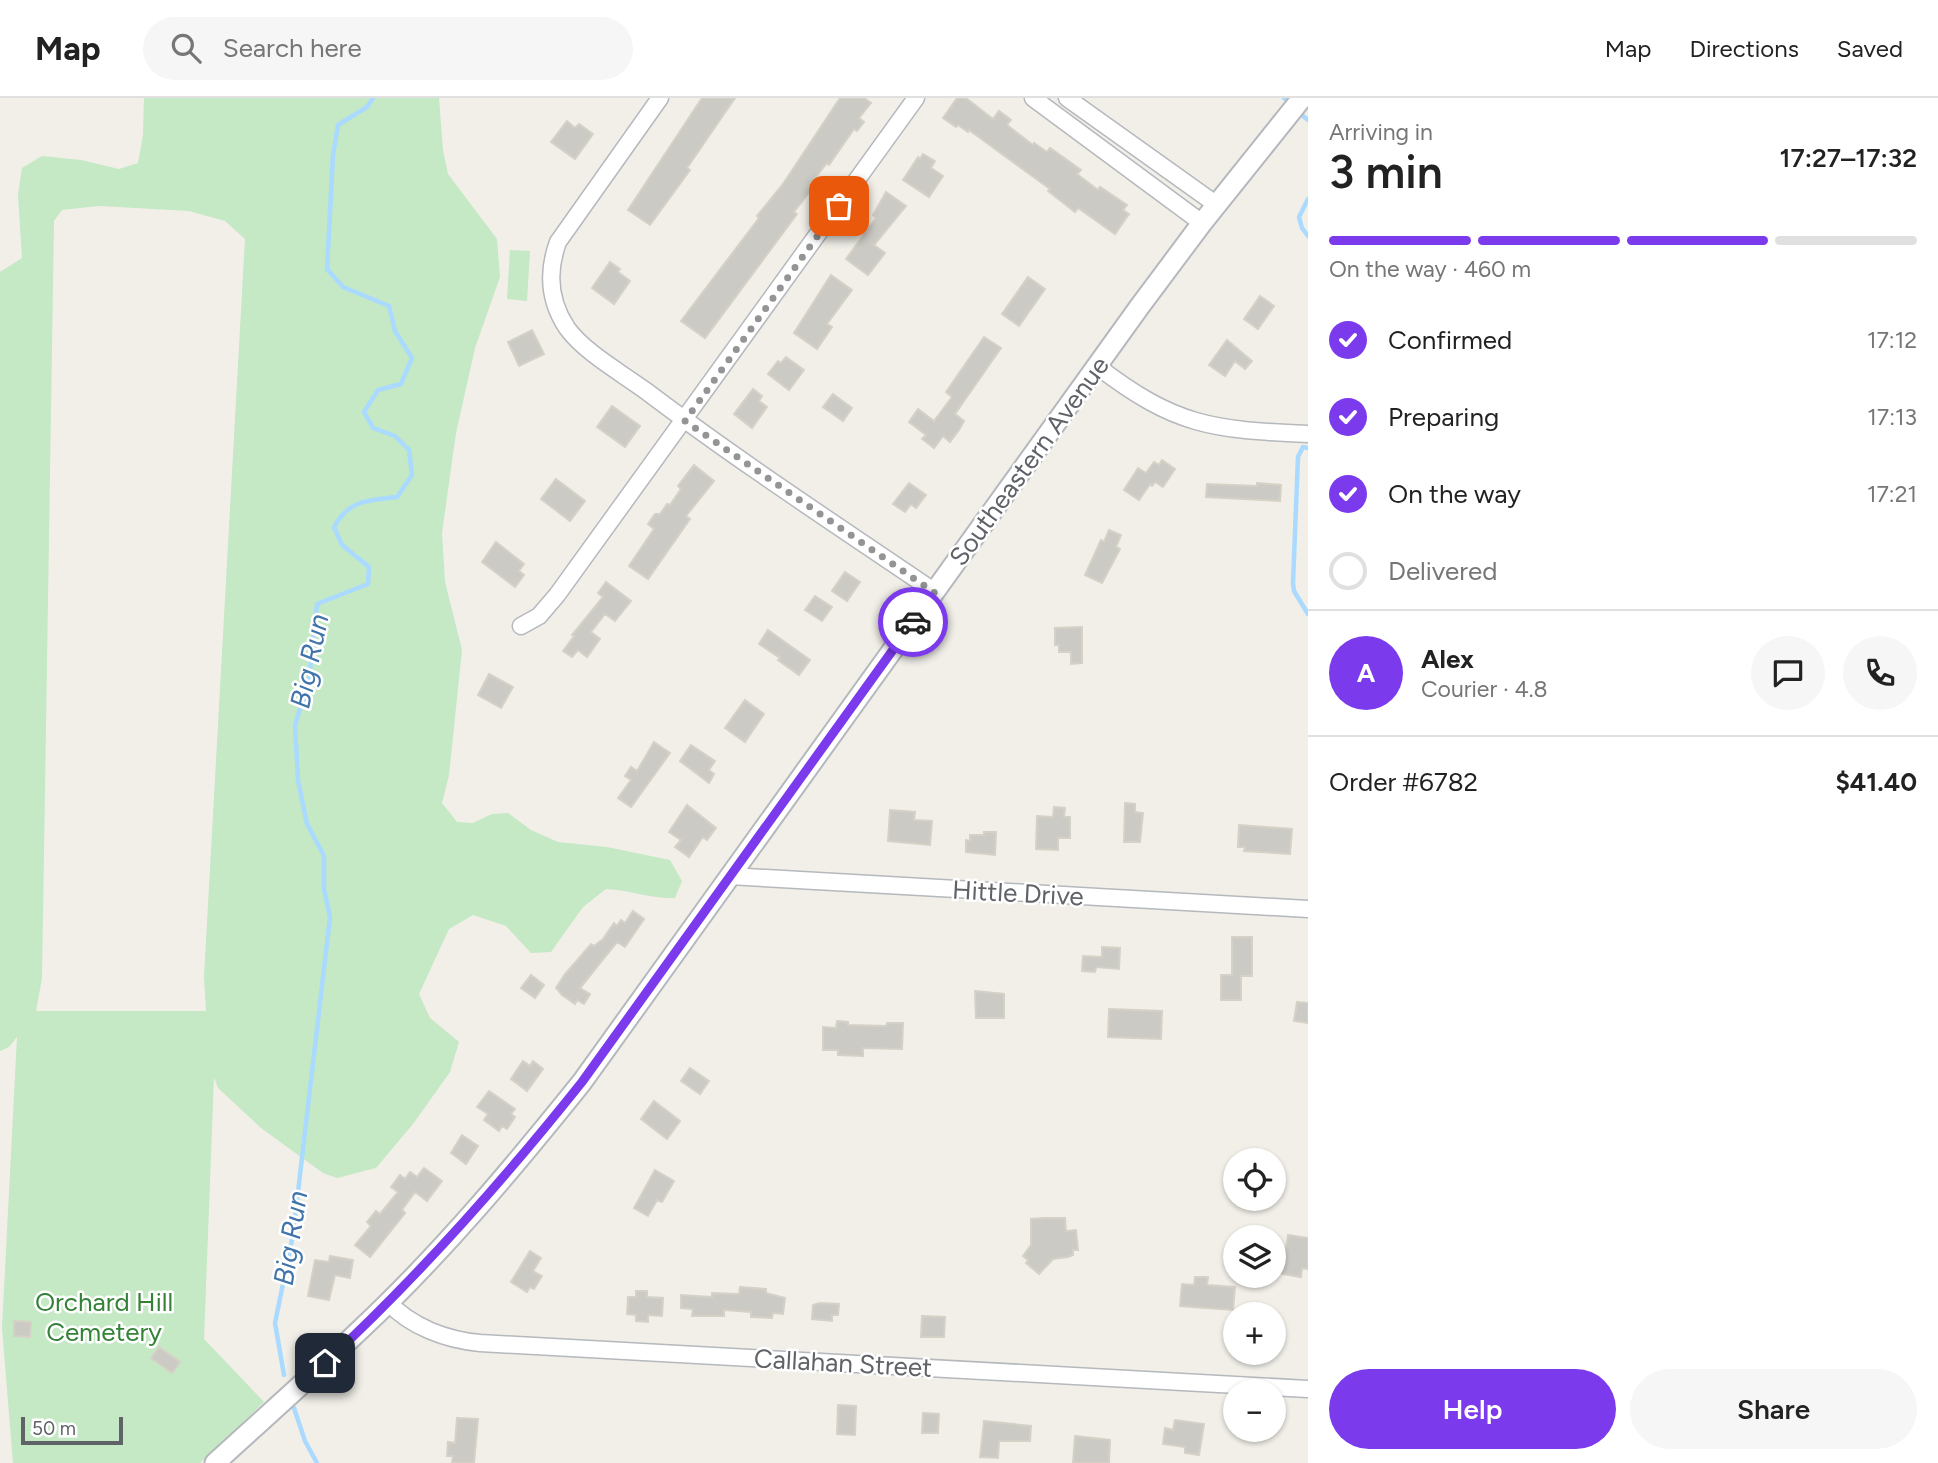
<!DOCTYPE html>
<html lang="en">
<head>
<meta charset="utf-8">
<style>
	:root { --surface:#fff; --page:#f6f6f6; --text:#222; --muted:#767676; --line:#e0e0e0; --accent:#7c3aed }
	body { margin:0; font-family:Figtree,sans-serif; background:var(--page); color:var(--text); height:100vh; display:flex; flex-direction:column; font-size:26px; white-space:nowrap }
	* { box-sizing:border-box; margin:0 }
	p { font-size:23px; color:var(--muted) }
	.icon { flex:none; width:38px; height:38px; fill:none; stroke:currentColor; stroke-width:2; stroke-linecap:round; stroke-linejoin:round }
	.map { position:relative; flex:1; overflow:hidden }
	.panel { display:flex; flex-direction:column; background:var(--surface); width:630px }
	.panel>* { flex:none }
	.tools { position:absolute; left:1223px; top:1050px; display:grid; gap:14px }
	.tools a { display:grid; place-items:center; width:63px; height:63px; border-radius:50%; background:var(--surface); box-shadow:0 2px 5px #0004; font-size:35px }
	.scale { position:absolute; left:21px; bottom:18px; width:102px; box-sizing:border-box; padding-left:7px; border:4px solid #5f6368; border-top:0; font-size:19px; line-height:24px; white-space:nowrap; color:#5f6368; -webkit-text-stroke:5px #fff; paint-order:stroke }
	.pin { position:absolute; display:grid; place-items:center; width:60px; height:60px; color:#fff; margin:-30px; border-radius:14px; box-shadow:0 4px 10px #0006 }
	.courier { position:absolute; display:grid; place-items:center; width:70px; height:70px; margin:-35px; border:5px solid #7c3aed; border-radius:50%; background:#fff; color:#222; box-shadow:0 2px 9px #0007 }
	.headline em { font-style:normal; font-weight:600 }
	.headline div { display:flex; flex-direction:column-reverse }
	.headline { display:flex; align-items:center; justify-content:space-between; height:119px; padding:0 21px }
	h1 { font-size:46px; font-weight:600; line-height:52px }
	.bar { display:grid; grid-template-columns:repeat(4,1fr); gap:10px 7px; align-content:center; height:84px; padding:0 21px }
	.bar i { height:9px; border-radius:5px; background:var(--line) }
	.bar .current { background:var(--accent) }
	.bar p { grid-column:span 4 }
	.line { display:flex; align-items:center; gap:18px; padding:0 21px; border-top:2px solid var(--line) }
	.line div { flex:1 }
	.round { display:grid; place-items:center; flex:none; width:74px; height:74px; border-radius:37px; background:var(--page) }
	ol { padding:0 21px; list-style:none }
	li { display:flex; align-items:center; gap:21px; height:77px }
	li p { margin-inline-start:auto }
	li .icon { padding:7px; border-radius:50%; background:var(--accent); color:#fff; stroke-width:4 }
	li:last-child { color:var(--muted) }
	li i { width:38px; height:38px; border:4px solid var(--line); border-radius:50% }
	.cta { display:flex; gap:14px; margin-top:auto; padding:14px 21px }
	.cta a { flex:1; height:80px; border-radius:42px; background:var(--accent); color:#fff; font-size:28px; font-weight:600; line-height:80px; text-align:center }
	.cta a+a { background:var(--page); color:var(--text) }
	header { display:flex; align-items:center; gap:42px; box-sizing:border-box; height:98px; padding:0 35px; background:var(--surface); border-bottom:2px solid var(--line) }
	header strong { font-size:33px }
	nav { display:flex; gap:38px; margin-inline-start:auto; font-size:24px }
	.search { width:490px; height:63px; background:var(--page); display:flex; align-items:center; gap:18px; box-sizing:border-box; padding:0 24px; border-radius:38px; color:var(--muted); font-size:26px }
	main { display:flex; flex:1; min-height:0 }
	.map>svg:first-child { display:block }
	.green { fill:#c5e8c5; fill-rule:evenodd }
	.lines { fill:none; stroke-linecap:round; stroke-linejoin:round }
	.stream { stroke:#aadaff; stroke-width:4.5 }
	.building { fill:#cccac5; stroke:#d6d1c6; stroke-width:2 }
	.minor-casing { stroke:#b5b8bc; stroke-width:19 }
	.tertiary-casing { stroke:#b5b8bc; stroke-width:23 }
	.minor { stroke:#fff; stroke-width:16 }
	.tertiary { stroke:#fff; stroke-width:19 }
	.done { stroke:#929495; stroke-width:7; stroke-dasharray:0 12.6 }
	.route { stroke:#7c3aed; stroke-width:9 }
	.labels { text-anchor:middle; dominant-baseline:central; stroke-width:5; stroke-linejoin:round; paint-order:stroke }
	.street-label { font-size:26px; fill:#5f6368; stroke:#fff }
	.park-label { font-size:26px; fill:#348238; stroke:#fff }
	.water-label { font-size:28px; font-style:italic; fill:#4174aa; stroke:#fff }
</style>
</head>
<body>
<header>
<strong>Map</strong>
<div class="search"><svg class="icon" aria-label="search" viewBox="0 0 24 24"><circle cx="10" cy="10" r="6"/><path d="M15 15l6 6"/></svg>Search here</div>
<nav><a>Map</a><a>Directions</a><a>Saved</a></nav>
</header>
<main>
<div class="map">
<svg width="1308" height="1365" viewBox="0 0 1308 1365">
	<rect width="100%" height="100%" fill="#f1efe8"/>
	<path class="green" d="M 144,0 L 439,0 L 443,52 L 448,76 L 497,141 L 500,179 L 475,250 L 456,335 L 442,435 L 445,484 L 462,552 L 449,677 L 442,705 L 457,724 L 473,725 L 492,716 L 508,715 L 531,732 L 558,744 L 607,749 L 670,762 L 682,783 L 675,800 C 651,801 630,792 606,791 L 583,809 L 551,854 L 531,855 L 506,828 L 473,817 L 449,831 L 419,896 L 430,920 L 459,944 L 450,974 L 413,1026 L 376,1070 L 337,1080 L 323,1075 L 261,1030 L 218,990 L 214,979 L 204,1241 L 264,1304 L 200,1365 L 13,1365 L 2,1230 L 17,939 L 9,949 L 0,953 L 0,174 L 22,160 L 18,97 L 22,70 L 42,58 L 81,62 L 119,71 L 138,65 L 143,37 ZM 99,108 L 189,113 L 225,123 L 245,141 L 204,879 L 206,913 L 36,913 L 42,880 L 54,123 L 62,112 Z
		M 510,152 L 530,153 L 527,203 L 507,201 Z"/>
	<g class="lines">
		<path class="stream" d="M 1284,0 L 1285,1
			M 1303,18 L 1308,22
			M 1308,101 L 1299,119 L 1302,130 L 1308,138
			M 1308,350 L 1303,349 L 1298,359 L 1293,485 L 1294,493 L 1308,516
			M 284,1277 L 275,1225 L 293,1137 L 330,819 L 324,791 L 324,758 L 307,726 L 298,682 L 295,627 L 309,581 L 317,506 L 368,486 L 369,469 L 342,447 L 334,429 C 350,401 367,403 397,399 L 412,377 L 409,352 L 395,338 L 373,330 L 364,314 L 378,292 L 401,286 L 412,260 L 395,233 L 389,208 L 343,189 L 327,171 L 333,57 L 338,27 L 367,9 L 373,0
			M 294,1310 L 305,1343 L 317,1365"/>
	</g>
	<path class="building" d="M 702,0 L 735,0 L 687,70 L 690,72 L 650,127 L 628,112 Z
		M 840,0 L 864,0 L 871,5 L 859,20 L 864,24 L 857,33 L 854,31 L 829,67 L 827,65 L 808,89 L 811,92 L 794,114 L 797,116 L 705,240 L 681,223 L 759,120 L 757,118 L 783,86 Z
		M 957,0 L 966,0 L 993,21 L 999,13 L 1011,22 L 1007,27 L 1033,47 L 1034,45 L 1047,54 L 1050,50 L 1081,72 L 1077,76 L 1098,92 L 1100,89 L 1127,107 L 1123,112 L 1129,116 L 1115,136 L 1078,110 L 1075,114 L 1048,93 L 1050,91 L 969,32 L 968,34 L 958,27 L 956,29 L 943,20 Z
		M 567,23 L 575,30 L 579,26 L 593,36 L 575,61 L 551,44 Z
		M 923,56 L 935,63 L 931,70 L 943,78 L 929,99 L 903,82 L 918,59 L 920,61 Z
		M 886,94 L 906,108 L 874,147 L 885,155 L 868,177 L 846,161 L 876,120 L 873,117 Z
		M 610,164 L 620,171 L 618,174 L 630,183 L 614,206 L 592,190 Z
		M 831,177 L 852,192 L 827,226 L 832,229 L 817,251 L 794,235 Z
		M 1028,179 L 1045,191 L 1019,228 L 1002,216 Z
		M 1260,198 L 1274,208 L 1258,231 L 1244,221 Z
		M 532,232 L 544,256 L 519,268 L 508,244 Z
		M 984,239 L 1001,250 L 955,316 L 964,323 L 959,332 L 950,344 L 943,338 L 934,350 L 922,341 L 926,337 L 909,324 L 918,311 L 934,323 L 952,299 L 946,294 Z
		M 1227,242 L 1252,263 L 1245,271 L 1235,263 L 1225,278 L 1209,267 Z
		M 786,259 L 804,272 L 789,292 L 768,276 L 778,263 L 781,265 Z
		M 753,291 L 762,298 L 759,303 L 767,309 L 752,330 L 734,316 Z
		M 833,296 L 852,310 L 843,323 L 823,309 Z
		M 612,308 L 640,328 L 625,349 L 597,329 Z
		M 1162,362 L 1175,371 L 1163,389 L 1155,384 L 1152,388 L 1150,386 L 1139,402 L 1124,392 L 1138,370 L 1146,375 L 1154,364 L 1159,367 Z
		M 694,367 L 714,383 L 686,418 L 690,421 L 648,481 L 629,468 L 654,431 L 648,426 L 655,416 L 660,416 L 667,406 L 670,407 L 681,391 L 678,388 Z
		M 556,381 L 585,403 L 570,423 L 541,401 Z
		M 909,385 L 926,397 L 916,410 L 911,406 L 905,414 L 893,406 Z
		M 1257,385 L 1281,387 L 1280,403 L 1206,399 L 1207,386 L 1257,388 Z
		M 1109,432 L 1121,437 L 1116,449 L 1120,451 L 1102,485 L 1085,477 L 1101,442 L 1104,444 Z
		M 496,444 L 524,466 L 519,473 L 524,477 L 515,489 L 482,464 Z
		M 845,474 L 860,484 L 847,503 L 832,493 Z
		M 606,484 L 631,503 L 615,523 L 605,516 L 591,534 L 600,541 L 587,559 L 578,552 L 572,559 L 563,553 L 574,538 L 572,537 L 603,499 L 598,495 Z
		M 815,498 L 832,509 L 822,523 L 805,512 Z
		M 1082,529 L 1082,565 L 1071,566 L 1071,554 L 1059,554 L 1059,547 L 1055,547 L 1055,530 Z
		M 768,532 L 810,562 L 799,577 L 778,562 L 780,560 L 759,546 Z
		M 489,576 L 513,589 L 501,610 L 478,597 Z
		M 745,602 L 764,616 L 745,644 L 725,630 Z
		M 654,644 L 670,655 L 631,709 L 618,700 L 631,682 L 625,678 L 631,669 L 637,673 Z
		M 691,647 L 715,663 L 709,672 L 714,676 L 709,685 L 680,663 Z
		M 1125,705 L 1135,706 L 1135,714 L 1143,715 L 1140,744 L 1124,744 Z
		M 687,707 L 716,730 L 707,742 L 703,739 L 689,759 L 675,749 L 681,742 L 669,734 Z
		M 1054,709 L 1065,710 L 1064,719 L 1070,719 L 1070,740 L 1058,740 L 1058,752 L 1036,751 L 1037,718 L 1053,719 Z
		M 890,712 L 915,714 L 914,722 L 932,723 L 930,747 L 888,743 Z
		M 1239,727 L 1292,731 L 1290,756 L 1244,753 L 1245,749 L 1238,749 Z
		M 984,734 L 996,734 L 995,757 L 966,754 L 966,742 L 970,743 L 970,737 L 984,737 Z
		M 633,813 L 644,821 L 625,849 L 617,844 L 580,890 L 590,896 L 584,906 L 577,902 L 575,906 L 562,897 L 556,890 L 565,876 L 591,846 L 594,848 L 603,841 L 614,825 L 617,828 L 621,822 L 625,825 Z
		M 1232,839 L 1252,839 L 1252,878 L 1241,878 L 1241,902 L 1221,902 L 1221,877 L 1232,877 Z
		M 1102,849 L 1120,850 L 1119,871 L 1096,869 L 1095,874 L 1082,873 L 1083,858 L 1102,859 Z
		M 531,877 L 544,887 L 535,900 L 521,890 Z
		M 975,893 L 1004,896 L 1004,920 L 976,920 Z
		M 1297,904 L 1308,905 L 1308,925 L 1294,923 Z
		M 1109,911 L 1162,913 L 1161,941 L 1108,939 Z
		M 837,923 L 848,924 L 848,927 L 886,928 L 887,925 L 903,925 L 902,951 L 863,950 L 863,958 L 838,957 L 838,952 L 823,952 L 823,929 L 836,930 Z
		M 523,963 L 530,968 L 533,963 L 543,971 L 527,993 L 511,981 Z
		M 690,970 L 709,983 L 700,996 L 681,983 Z
		M 489,993 L 515,1011 L 511,1016 L 515,1019 L 507,1031 L 502,1028 L 499,1033 L 484,1022 L 488,1016 L 477,1009 Z
		M 654,1003 L 680,1023 L 667,1041 L 641,1021 Z
		M 462,1037 L 478,1048 L 466,1066 L 451,1055 Z
		M 424,1070 L 442,1083 L 427,1103 L 415,1094 L 402,1112 L 405,1115 L 370,1159 L 355,1147 L 371,1128 L 367,1124 L 376,1113 L 380,1116 L 398,1094 L 391,1089 L 400,1077 L 405,1081 L 410,1074 L 417,1079 Z
		M 655,1072 L 674,1083 L 662,1104 L 657,1102 L 648,1118 L 634,1110 Z
		M 1044,1120 L 1065,1120 L 1066,1133 L 1076,1132 L 1078,1152 L 1073,1152 L 1073,1157 L 1068,1159 L 1053,1161 L 1039,1176 L 1026,1165 L 1028,1162 L 1023,1158 L 1031,1147 L 1031,1121 Z
		M 1288,1137 L 1308,1140 L 1308,1171 L 1302,1170 L 1301,1179 L 1282,1176 Z
		M 530,1153 L 541,1160 L 533,1173 L 542,1178 L 534,1191 L 530,1189 L 527,1194 L 511,1184 Z
		M 330,1158 L 353,1162 L 350,1180 L 335,1177 L 329,1202 L 308,1198 L 315,1162 L 329,1164 Z
		M 1195,1179 L 1208,1179 L 1207,1187 L 1235,1189 L 1233,1212 L 1180,1208 L 1182,1186 L 1194,1187 Z
		M 740,1189 L 766,1191 L 766,1195 L 785,1200 L 783,1216 L 773,1215 L 772,1220 L 751,1219 L 751,1214 L 724,1212 L 724,1218 L 692,1218 L 693,1211 L 681,1210 L 681,1197 L 712,1199 L 712,1195 L 739,1196 Z
		M 636,1193 L 647,1193 L 647,1199 L 663,1200 L 662,1218 L 648,1217 L 648,1224 L 636,1223 L 636,1217 L 627,1216 L 628,1199 L 636,1199 Z
		M 820,1205 L 839,1206 L 838,1217 L 832,1217 L 832,1223 L 812,1221 L 813,1207 Z
		M 922,1218 L 945,1219 L 944,1239 L 921,1239 Z
		M 14,1223 L 31,1224 L 30,1239 L 14,1238 Z
		M 159,1249 L 180,1264 L 172,1275 L 151,1260 Z
		M 838,1307 L 856,1308 L 855,1337 L 837,1336 Z
		M 923,1315 L 939,1316 L 938,1335 L 922,1335 Z
		M 457,1320 L 478,1321 L 474,1365 L 452,1365 L 453,1358 L 447,1358 L 448,1344 L 455,1345 Z
		M 1175,1322 L 1204,1326 L 1199,1357 L 1185,1355 L 1185,1349 L 1163,1346 L 1165,1330 L 1173,1332 Z
		M 984,1323 L 1031,1328 L 1030,1343 L 999,1343 L 998,1360 L 980,1359 Z
		M 1075,1338 L 1110,1342 L 1109,1365 L 1073,1365 Z"/>
	<g class="lines">
		<defs>
			<path id="minor" d="M 660,0 L 558,144 C 547,174 549,203 567,230 C 584,254 623,276 646,293 C 740,364 838,428 935,494
				M 1033,0 L 1202,125
				M 1067,0 L 1217,107
				M 1097,268 C 1175,328 1212,332 1308,336
				M 521,528 L 539,518 L 557,497 L 916,0
				M 729,778 L 1308,811
				M 388,1204 C 411,1229 447,1242 480,1245 L 1308,1291"/>
			<path id="tertiary" d="M 215,1365 C 263,1321 313,1277 361,1231 C 441,1156 513,1070 582,984 L 1140,208 L 1202,125 L 1302,0"/>
		</defs>
		<use href="#minor" class="minor-casing"/>
		<use href="#tertiary" class="tertiary-casing"/>
		<use href="#minor" class="minor"/>
		<use href="#tertiary" class="tertiary"/>
	</g>
	<g class="lines">
		<path class="done" d="M 839,108 L 685,323 L 935,495 L 913,524"/>
		<path class="route" d="M 325,1265 C 418,1179 503,1083 582,984 L 913,524"/>
	</g>
	<g class="labels">
		<g class="street-label">
			<text transform="translate(1029 363) rotate(-54)">Southeastern Avenue</text>
			<text transform="translate(1018 795) rotate(3)">Hittle Drive</text>
			<text transform="translate(843 1265) rotate(3)">Callahan Street</text>
		</g>
		<g class="park-label">
			<text x="104" y="1204">Orchard Hill<tspan x="104" dy="30">Cemetery</tspan></text>
		</g>
		<g class="water-label">
			<text transform="translate(309 563) rotate(-78)">Big Run</text>
			<text transform="translate(290 1140) rotate(-81)">Big Run</text>
		</g>
	</g>
</svg>
<div class="tools">
<a><svg class="icon" aria-label="locate" viewBox="0 0 24 24"><circle cx="12" cy="12" r="6"/><path d="M12 2v4M12 18v4M2 12h4M18 12h4"/></svg></a>
<a><svg class="icon" aria-label="layers" viewBox="0 0 24 24"><path d="M12 4l9 5-9 5-9-5zM3 14l9 5 9-5"/></svg></a>
<a>+</a>
<a>−</a>
</div>
<div class="scale">50 m</div>
<div class="pin" style="left:839px;top:108px;background:#ea580c"><svg class="icon" aria-label="bag" viewBox="0 0 24 24"><path d="M5 8h14l-1 12H6zM9 8a3 3 0 0 1 6 0"/></svg></div>
<div class="pin" style="left:325px;top:1265px;background:#1f2937"><svg class="icon" aria-label="home" viewBox="0 0 24 24"><path d="M3 11l9-7 9 7M6 9v11h12V9"/></svg></div>
<div class="courier" style="left:913px;top:524px"><svg class="icon" aria-label="car" viewBox="0 0 24 24"><path d="M5 17H2v-5l4-1 3-4h7l3 4 3 1v5h-3M9 17h6M6 11h13"/><circle cx="7" cy="17" r="2"/><circle cx="17" cy="17" r="2"/></svg></div>
</div>
<section class="panel">
<div class="headline"><div><h1>3 min</h1><p>Arriving in</p></div><em>17:27–17:32</em></div>
<div class="bar"><i class="current"></i><i class="current"></i><i class="current"></i><i></i><p>On the way · 460 m</p></div>
<ol>
<li><svg class="icon" aria-label="check" viewBox="0 0 24 24"><path d="M5 12l5 5 9-10"/></svg>Confirmed<p>17:12</p></li>
<li><svg class="icon" aria-label="check" viewBox="0 0 24 24"><path d="M5 12l5 5 9-10"/></svg>Preparing<p>17:13</p></li>
<li><svg class="icon" aria-label="check" viewBox="0 0 24 24"><path d="M5 12l5 5 9-10"/></svg>On the way<p>17:21</p></li>
<li><i></i>Delivered</li>
</ol>
<div class="line" style="height:126px"><b class="round" style="background:var(--accent);color:#fff">A</b><div><b>Alex</b><p>Courier · 4.8</p></div><a class="round"><svg class="icon" aria-label="chat" viewBox="0 0 24 24"><path d="M4 5h16v11H9l-5 4z"/></svg></a><a class="round"><svg class="icon" aria-label="phone" viewBox="0 0 24 24"><path d="M5 4h4l2 5-3 2q2 4 5 5l2-3 5 2v4C11 20 4 13 5 4z"/></svg></a></div>
<div class="line" style="height:91px"><div>Order #6782</div><b>$41.40</b></div>
<div class="cta"><a>Help</a><a>Share</a></div>
</section>
</main>
</body>
</html>
